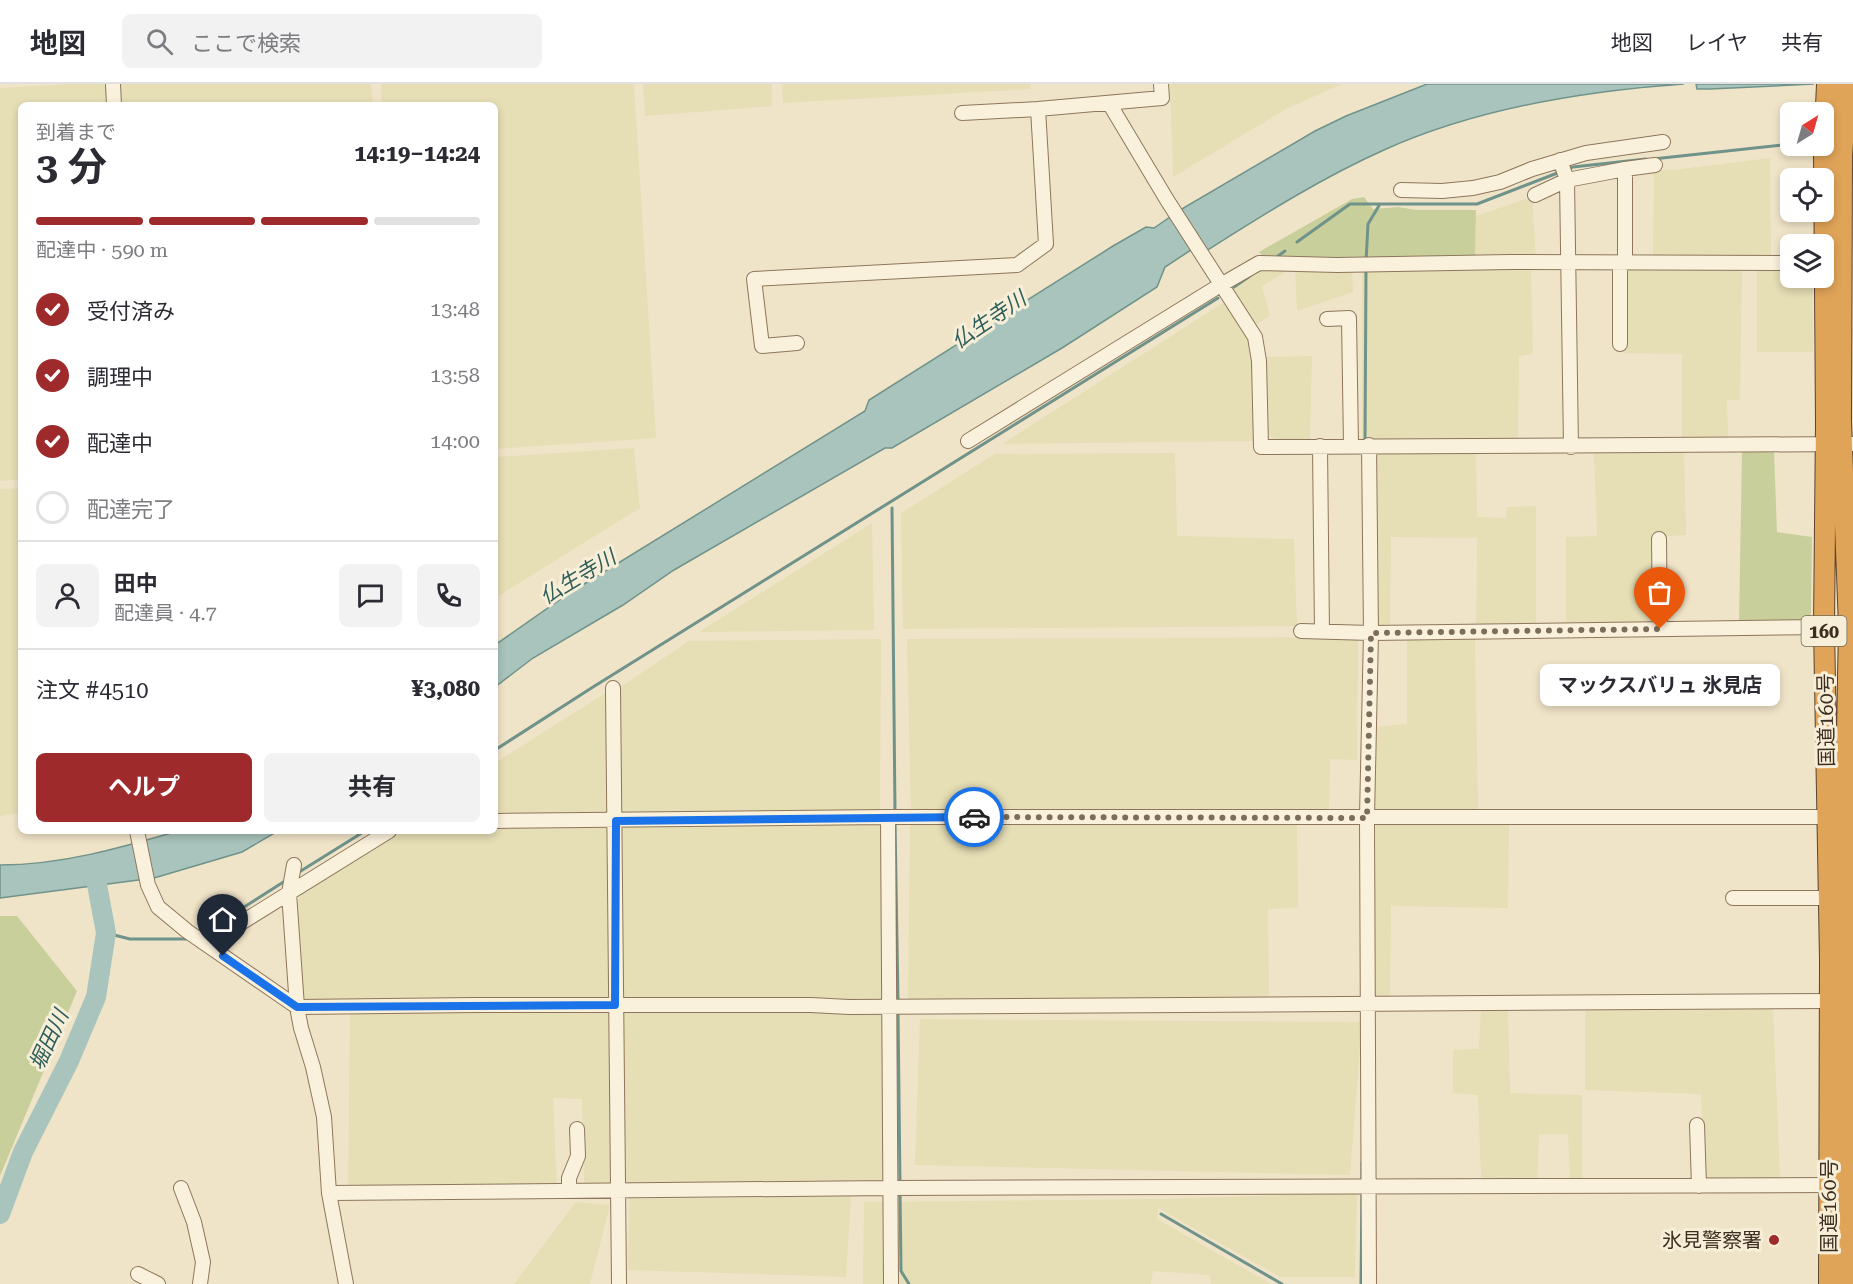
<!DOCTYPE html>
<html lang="ja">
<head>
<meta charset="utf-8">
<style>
	:root { --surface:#fff; --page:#f2f2f3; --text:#2b2b33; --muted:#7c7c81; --line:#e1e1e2; --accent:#9e2a2b }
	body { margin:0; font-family:"Roboto Serif","Noto Sans JP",serif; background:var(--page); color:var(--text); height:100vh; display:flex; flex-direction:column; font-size:22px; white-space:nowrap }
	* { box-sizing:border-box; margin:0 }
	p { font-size:20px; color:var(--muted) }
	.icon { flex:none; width:33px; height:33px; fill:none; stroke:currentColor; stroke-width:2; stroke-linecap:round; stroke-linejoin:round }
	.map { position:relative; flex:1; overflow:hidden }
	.drawer { position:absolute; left:18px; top:18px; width:480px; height:732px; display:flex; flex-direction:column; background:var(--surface); border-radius:9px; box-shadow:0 3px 9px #0003 }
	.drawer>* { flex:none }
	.needle { width:39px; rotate:37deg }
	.fabs { position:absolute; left:1780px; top:18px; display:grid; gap:12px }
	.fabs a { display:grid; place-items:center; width:54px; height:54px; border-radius:9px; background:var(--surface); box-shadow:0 3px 9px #0003; font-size:30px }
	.pin { position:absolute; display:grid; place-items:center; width:51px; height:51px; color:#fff; margin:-62px -26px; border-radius:50% 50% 50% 0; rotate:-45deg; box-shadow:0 0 6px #0007 }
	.pin .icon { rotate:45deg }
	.courier { position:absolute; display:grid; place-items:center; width:60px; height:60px; margin:-30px; border:4px solid #1a73e8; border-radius:50%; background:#fff; color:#222; box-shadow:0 2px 8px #0007 }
	.bubble { position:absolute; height:42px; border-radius:9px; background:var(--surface); box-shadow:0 3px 9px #0003; font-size:20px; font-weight:700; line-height:42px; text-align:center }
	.headline em { font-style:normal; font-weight:700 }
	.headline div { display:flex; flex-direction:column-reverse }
	.headline { display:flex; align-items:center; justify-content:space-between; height:102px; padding:0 18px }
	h1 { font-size:39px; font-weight:700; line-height:45px }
	.bar { display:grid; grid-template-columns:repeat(4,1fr); gap:9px 6px; align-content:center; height:72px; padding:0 18px }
	.bar i { height:8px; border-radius:4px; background:var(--line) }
	.bar .selected { background:var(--accent) }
	.bar p { grid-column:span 4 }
	.line { display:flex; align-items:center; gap:15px; padding:0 18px; border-top:2px solid var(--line) }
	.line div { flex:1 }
	.round { display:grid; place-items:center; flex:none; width:63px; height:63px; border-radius:9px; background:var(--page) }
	ol { padding:0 18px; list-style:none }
	li { display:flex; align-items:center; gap:18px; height:66px }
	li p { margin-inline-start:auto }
	li .icon { padding:6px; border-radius:50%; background:var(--accent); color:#fff; stroke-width:4 }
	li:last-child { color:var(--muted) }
	li i { width:33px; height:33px; border:3px solid var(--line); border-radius:50% }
	.primary-button { display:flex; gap:12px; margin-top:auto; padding:12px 18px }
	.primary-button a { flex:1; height:69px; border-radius:9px; background:var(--accent); color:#fff; font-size:24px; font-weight:700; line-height:69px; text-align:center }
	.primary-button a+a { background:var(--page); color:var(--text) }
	header { display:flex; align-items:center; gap:36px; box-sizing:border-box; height:84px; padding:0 30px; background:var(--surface); border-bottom:2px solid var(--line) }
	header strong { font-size:28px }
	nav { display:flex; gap:33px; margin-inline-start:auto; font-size:21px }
	.search { width:420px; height:54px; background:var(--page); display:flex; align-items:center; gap:15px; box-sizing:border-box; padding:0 21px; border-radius:9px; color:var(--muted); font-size:22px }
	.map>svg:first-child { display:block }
	.farmland { fill:#e6deb5 }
	.green { fill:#c9cf9b }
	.water { fill:#a9c4bc; stroke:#6f938a; stroke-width:1.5 }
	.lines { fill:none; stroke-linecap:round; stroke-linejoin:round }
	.stream { stroke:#6f938a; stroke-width:3 }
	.river { stroke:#a9c4bc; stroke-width:20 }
	.minor-casing { stroke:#8d765c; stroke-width:16 }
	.highway-casing { stroke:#5b4430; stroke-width:22 }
	.minor { stroke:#faf1dc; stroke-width:14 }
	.highway { stroke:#e0a458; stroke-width:20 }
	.done { stroke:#7c6e5b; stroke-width:6; stroke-dasharray:0 10.8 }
	.route { stroke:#1a73e8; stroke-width:8 }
	.poi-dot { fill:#9e2a2b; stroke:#f7eed8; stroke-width:2 }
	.labels { text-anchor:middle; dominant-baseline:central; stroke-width:6; stroke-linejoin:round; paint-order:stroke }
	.shield { fill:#f7eed8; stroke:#756857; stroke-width:1.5 }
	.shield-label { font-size:18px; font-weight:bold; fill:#3d2e20 }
	.street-label { font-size:20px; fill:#3d2e20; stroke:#f7eed8 }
	.poi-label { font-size:20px; fill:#3d2e20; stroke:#f7eed8; text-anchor:end }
	.water-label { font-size:21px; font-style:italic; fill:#2f5d5a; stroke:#f7eed8 }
</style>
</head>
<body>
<header>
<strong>地図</strong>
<div class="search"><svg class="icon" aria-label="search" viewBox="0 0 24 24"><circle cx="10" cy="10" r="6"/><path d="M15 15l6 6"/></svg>ここで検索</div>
<nav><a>地図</a><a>レイヤ</a><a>共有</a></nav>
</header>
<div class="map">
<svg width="1853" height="1200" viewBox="0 0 1853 1200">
	<rect width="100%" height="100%" fill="#f0e4c8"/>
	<path class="farmland" d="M 69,0 L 109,0 L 110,21 L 21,21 L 21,395 L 0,397 L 0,4 Z
		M 119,0 L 371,0 L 373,21 L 120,21 Z
		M 381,0 L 634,0 L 656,354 L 495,365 L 495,21 L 382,21 Z
		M 643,0 L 772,0 L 772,22 L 645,32 Z
		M 782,0 L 1030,0 L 1031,5 L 783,19 Z
		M 1170,0 L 1342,0 L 1288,24 L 1173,93 Z
		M 1770,74 L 1771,174 L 1653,174 L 1654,86 L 1673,86 Z
		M 1532,113 L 1536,175 L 1475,174 L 1476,132 Z
		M 1284,183 L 1285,188 L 1262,202 L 1270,232 L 1253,242 L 1226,200 L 1251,186 Z
		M 1531,183 L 1533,270 L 1519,272 L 1518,355 L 1362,355 L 1362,185 Z
		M 1624,183 L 1742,184 L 1740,316 L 1727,316 L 1728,354 L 1682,354 L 1682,270 L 1623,269 Z
		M 1791,183 L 1791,194 L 1813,194 L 1813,268 L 1757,268 L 1757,184 Z
		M 1295,184 L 1352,185 L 1353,208 L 1297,227 Z
		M 1223,219 L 1248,254 L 1253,275 L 1254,357 L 1002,360 Z
		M 1312,272 L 1310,355 L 1275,356 L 1266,347 L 1265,273 Z
		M 634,364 L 640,424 L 495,514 L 495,373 Z
		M 1594,367 L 1684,369 L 1686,451 L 1652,453 L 1654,542 L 1566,542 L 1566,453 L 1597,452 Z
		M 1372,368 L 1476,368 L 1477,433 L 1506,434 L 1507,423 L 1536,422 L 1536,542 L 1476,542 L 1477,454 L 1391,453 L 1390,543 L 1370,543 Z
		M 1175,369 L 1177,452 L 1294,455 L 1297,542 L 903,545 L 901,429 L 995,370 Z
		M 21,404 L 21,729 L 0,732 L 0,405 Z
		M 872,439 L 874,546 L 699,548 Z
		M 1358,553 L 1357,676 L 1330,675 L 1329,727 L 911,729 L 907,555 Z
		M 881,555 L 880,728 L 620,731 L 619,604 L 689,557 Z
		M 1407,555 L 1475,555 L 1478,727 L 1374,727 L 1374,643 L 1407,640 Z
		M 607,608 L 607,732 L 495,731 L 495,679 Z
		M 1297,737 L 1298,824 L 1268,825 L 1269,914 L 908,916 L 910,741 Z
		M 1509,737 L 1508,824 L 1391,822 L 1390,913 L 1373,913 L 1376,738 Z
		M 883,740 L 885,915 L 621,917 L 620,742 Z
		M 495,742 L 607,742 L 609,916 L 302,918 L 296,822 L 304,805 L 396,747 L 495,747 Z
		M 1585,923 L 1773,924 L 1780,1094 L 1705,1097 L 1701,1010 L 1585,1006 Z
		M 1481,924 L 1508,925 L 1510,1009 L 1582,1011 L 1582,1095 L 1570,1094 L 1568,1050 L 1539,1050 L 1537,1096 L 1481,1094 L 1478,1011 L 1453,1009 L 1453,966 L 1479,965 Z
		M 620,926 L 884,926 L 885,1099 L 622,1102 Z
		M 350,927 L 609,927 L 611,1102 L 584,1101 L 582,1015 L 553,1014 L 557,1102 L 348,1102 Z
		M 920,935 L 1362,938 L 1350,1091 L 915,1081 Z
		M 1357,1109 L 1355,1193 L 1280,1193 L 1158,1124 L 1157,1135 L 1271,1200 L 1211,1200 L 1210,1191 L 1153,1187 L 1151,1200 L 863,1200 L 864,1118 L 1158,1115 Z
		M 851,1112 L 846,1193 L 628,1186 L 629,1115 Z
		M 576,1118 L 610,1121 L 590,1200 L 514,1200 Z"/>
	<path class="green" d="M 1364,113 L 1373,125 L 1398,123 L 1417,126 L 1476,126 L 1475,174 L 1267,176 L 1259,168 L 1352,115 Z
		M 1742,367 L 1774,367 L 1777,448 L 1812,453 L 1811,527 L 1810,533 L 1802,537 L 1739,539 Z
		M 0,832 L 17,832 L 77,907 L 0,1092 Z"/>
	<path class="water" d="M 1427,0 L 1684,0 C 1583,7 1477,24 1384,66 C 1321,94 1263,131 1206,167 L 1180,126 L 1315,47 L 1346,32 Z
		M 1696,0 L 1814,0 L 1710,5 L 1697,5 Z
		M 1170,133 L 1191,166 L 1165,183 L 1157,203 L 1062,264 L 892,364 L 885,364 L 674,486 L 623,521 L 533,574 L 495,603 L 495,561 L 568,510 L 865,327 L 869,316 L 1113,162 L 1146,143 L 1154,144 Z
		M 178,747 L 278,747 L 242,768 L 154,794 L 0,814 L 0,781 C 61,781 120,764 178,747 Z"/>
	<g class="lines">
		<path class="stream" d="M 1653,75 L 1791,60
			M 1567,86 L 1573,83 L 1646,75
			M 1297,158 L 1350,120 L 1477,120 L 1560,88
			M 1278,172 L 1285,167
			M 1366,178 L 1368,140 L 1380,120
			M 1234,203 L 1250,192
			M 1365,358 L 1366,184
			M 892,424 L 895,728
			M 495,666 L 593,603 L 1218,214
			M 895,738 L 898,917
			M 296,790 L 365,747
			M 198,848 L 233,830 L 285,797
			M 106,849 L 130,855 L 186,855 L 190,853
			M 898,927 L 900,1100
			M 1362,1099 L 1362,1078
			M 900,1107 L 901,1187 L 909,1200
			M 1161,1130 L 1282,1200
			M 1361,1200 L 1362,1105"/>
		<path class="river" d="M 0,1130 L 23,1068 L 69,977 L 96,913 L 106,849 L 96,795"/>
		<defs>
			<path id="minor" d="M 113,0 L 114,21
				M 1109,19 L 1167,116 L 1255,253 L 1259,277 L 1261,363 L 1853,360
				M 962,29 L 1038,25
				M 1401,106 L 1442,107 L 1473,104 L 1500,98 L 1532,85 L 1586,69 L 1663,58
				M 1535,111 L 1567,96 L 1560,76
				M 1625,179 L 1625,85 L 1655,81
				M 1226,198 L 1259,179 L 1337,181 L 1510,178 L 1791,179
				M 1327,235 L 1349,234 L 1351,362
				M 797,259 L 762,262 L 754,195 L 1017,181 L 1046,160 L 1038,25 L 1162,14 L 1161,0
				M 1620,260 L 1620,179
				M 968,357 L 1214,205
				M 1320,362 L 1322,548
				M 1571,363 L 1567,96 L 1625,85
				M 1659,455 L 1660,545
				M 1301,547 L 1371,549 L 1824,543
				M 613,604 L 619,1200
				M 888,733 L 891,1200
				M 495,737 L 888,733 L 1836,733
				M 137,747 L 148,801 L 158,823 L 187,847 L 297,923 L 475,921 L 811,921 L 849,923 L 1828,917
				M 294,781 L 289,809 L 297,923 L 301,944 L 313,983 L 324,1033 L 329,1109 L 346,1200
				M 1733,814 L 1828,814
				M 207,860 L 389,747
				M 1697,1041 L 1699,1102
				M 181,1104 L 194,1138 L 203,1178 L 200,1200
				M 569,1107 L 569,1094 L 578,1072 L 577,1045
				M 329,1109 L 890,1104 L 1829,1101
				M 138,1190 L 158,1200
				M 1369,1200 L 1367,733 L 1371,549 L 1369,361"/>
			<path id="highway" d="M 1827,0 L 1824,68 L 1826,338 L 1824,543 L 1830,876 L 1829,1200
				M 1847,1200 L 1845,755 L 1849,542 L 1841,337 L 1842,72 L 1847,0"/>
		</defs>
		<use href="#minor" class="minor-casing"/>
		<use href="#highway" class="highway-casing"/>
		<use href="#minor" class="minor"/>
		<use href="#highway" class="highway"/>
	</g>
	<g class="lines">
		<path class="done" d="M 974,733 L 1367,734 L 1371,549 L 1660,545"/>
		<path class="route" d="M 223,872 L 297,923 L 615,921 L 616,737 L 974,733"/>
	</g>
	<circle class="poi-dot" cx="1774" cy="1156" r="6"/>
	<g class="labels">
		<rect class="shield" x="1801.5" y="532" width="45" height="30" rx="4.5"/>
		<g class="shield-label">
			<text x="1824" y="547">160</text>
		</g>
		<g class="street-label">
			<text transform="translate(1826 636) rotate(-91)">国道160号</text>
			<text transform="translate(1829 1122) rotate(-90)">国道160号</text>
		</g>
		<g class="poi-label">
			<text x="1762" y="1156">氷見警察署</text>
		</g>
		<g class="water-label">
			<text transform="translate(989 236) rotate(-34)">仏生寺川</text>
			<text transform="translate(578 493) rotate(-31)">仏生寺川</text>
			<text transform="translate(49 956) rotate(-65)">堀田川</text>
		</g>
	</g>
</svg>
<div class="fabs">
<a><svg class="needle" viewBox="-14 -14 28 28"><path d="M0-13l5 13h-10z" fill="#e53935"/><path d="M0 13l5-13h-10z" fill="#7c7c81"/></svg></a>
<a><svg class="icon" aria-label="locate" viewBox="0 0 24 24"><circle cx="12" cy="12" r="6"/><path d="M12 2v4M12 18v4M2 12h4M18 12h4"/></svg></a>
<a><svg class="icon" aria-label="layers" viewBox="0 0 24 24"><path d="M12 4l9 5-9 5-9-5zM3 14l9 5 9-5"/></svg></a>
</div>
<div class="pin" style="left:1660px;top:545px;background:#ea580c"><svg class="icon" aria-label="bag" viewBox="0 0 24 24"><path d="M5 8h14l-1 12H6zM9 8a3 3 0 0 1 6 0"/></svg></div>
<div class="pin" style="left:223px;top:872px;background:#1f2937"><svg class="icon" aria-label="home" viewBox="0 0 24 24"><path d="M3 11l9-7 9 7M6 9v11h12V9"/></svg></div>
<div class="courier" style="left:974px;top:733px"><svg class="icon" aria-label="car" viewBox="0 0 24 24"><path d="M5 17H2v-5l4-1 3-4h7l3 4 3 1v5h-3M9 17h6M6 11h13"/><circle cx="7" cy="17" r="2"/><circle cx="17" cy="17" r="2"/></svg></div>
<div class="bubble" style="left:1540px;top:580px;width:240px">マックスバリュ 氷見店</div>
<section class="drawer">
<div class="headline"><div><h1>3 分</h1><p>到着まで</p></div><em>14:19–14:24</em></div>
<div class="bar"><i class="selected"></i><i class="selected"></i><i class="selected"></i><i></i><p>配達中 · 590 m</p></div>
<ol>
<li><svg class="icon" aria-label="check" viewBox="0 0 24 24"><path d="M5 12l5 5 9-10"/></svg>受付済み<p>13:48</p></li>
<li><svg class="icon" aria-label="check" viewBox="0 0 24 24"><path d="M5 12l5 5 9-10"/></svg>調理中<p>13:58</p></li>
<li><svg class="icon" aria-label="check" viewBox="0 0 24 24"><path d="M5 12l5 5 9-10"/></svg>配達中<p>14:00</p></li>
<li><i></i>配達完了</li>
</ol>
<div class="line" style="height:108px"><a class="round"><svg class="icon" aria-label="person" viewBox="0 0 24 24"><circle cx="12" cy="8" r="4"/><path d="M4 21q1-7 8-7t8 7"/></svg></a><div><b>田中</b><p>配達員 · 4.7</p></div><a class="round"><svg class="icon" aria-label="chat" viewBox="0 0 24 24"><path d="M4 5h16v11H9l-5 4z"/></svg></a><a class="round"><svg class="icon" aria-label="phone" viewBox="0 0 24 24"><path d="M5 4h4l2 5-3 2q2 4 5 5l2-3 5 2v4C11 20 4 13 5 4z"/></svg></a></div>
<div class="line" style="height:78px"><div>注文 #4510</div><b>¥3,080</b></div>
<div class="primary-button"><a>ヘルプ</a><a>共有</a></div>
</section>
</div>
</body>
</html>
